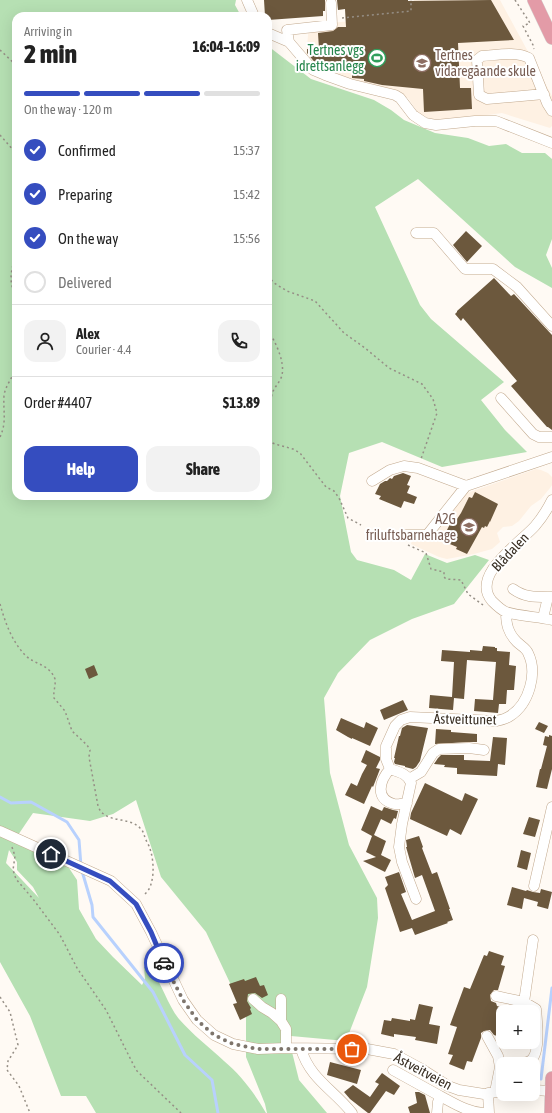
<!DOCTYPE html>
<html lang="en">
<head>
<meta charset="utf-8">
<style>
	:root { --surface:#fff; --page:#f2f2f2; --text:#222; --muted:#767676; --line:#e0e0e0; --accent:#354dbf }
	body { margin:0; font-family:"Asap Condensed",sans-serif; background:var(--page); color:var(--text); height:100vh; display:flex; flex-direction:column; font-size:15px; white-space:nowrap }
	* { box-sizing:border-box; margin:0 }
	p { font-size:13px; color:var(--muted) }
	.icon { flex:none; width:22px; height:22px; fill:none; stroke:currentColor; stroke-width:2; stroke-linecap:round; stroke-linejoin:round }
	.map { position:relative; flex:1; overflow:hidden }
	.side { position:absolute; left:12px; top:12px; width:260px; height:488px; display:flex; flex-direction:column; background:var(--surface); border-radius:12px; box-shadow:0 4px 16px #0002 }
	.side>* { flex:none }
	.controls { position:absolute; left:496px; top:1005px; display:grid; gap:8px }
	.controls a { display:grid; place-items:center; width:44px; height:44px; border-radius:8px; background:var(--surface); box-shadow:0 4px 16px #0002; font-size:20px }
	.pin { position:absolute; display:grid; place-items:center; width:34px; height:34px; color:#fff; margin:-17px; border:2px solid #fff; border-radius:50%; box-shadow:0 1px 4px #0007 }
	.courier { position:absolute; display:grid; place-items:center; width:40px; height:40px; margin:-20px; border:3px solid #354dbf; border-radius:50%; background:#fff; color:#222; box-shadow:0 1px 5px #0007 }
	.head em { font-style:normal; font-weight:800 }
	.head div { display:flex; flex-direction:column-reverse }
	.head { display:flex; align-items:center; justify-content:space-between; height:68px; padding:0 12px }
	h1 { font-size:26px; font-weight:800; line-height:30px }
	.bar { display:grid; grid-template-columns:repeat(4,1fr); gap:6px 4px; align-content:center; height:48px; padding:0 12px }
	.bar i { height:5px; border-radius:3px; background:var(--line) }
	.bar .selected { background:var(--accent) }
	.bar p { grid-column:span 4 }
	.line { display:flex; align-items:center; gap:10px; padding:0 12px; border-top:1px solid var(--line) }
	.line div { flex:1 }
	.round { display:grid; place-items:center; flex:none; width:42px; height:42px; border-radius:12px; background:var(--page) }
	ol { padding:0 12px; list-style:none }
	li { display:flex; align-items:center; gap:12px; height:44px }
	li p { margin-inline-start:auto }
	li .icon { padding:4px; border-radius:50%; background:var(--accent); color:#fff; stroke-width:4 }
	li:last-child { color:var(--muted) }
	li i { width:22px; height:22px; border:2px solid var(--line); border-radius:50% }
	.action { display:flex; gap:8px; margin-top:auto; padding:8px 12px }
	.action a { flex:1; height:46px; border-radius:12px; background:var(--accent); color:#fff; font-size:16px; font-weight:800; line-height:46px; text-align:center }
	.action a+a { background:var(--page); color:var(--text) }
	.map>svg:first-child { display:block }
	.built { fill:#fef1e3 }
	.green { fill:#b6e0b3; fill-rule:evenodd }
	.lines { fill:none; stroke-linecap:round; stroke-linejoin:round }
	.stream { stroke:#b8d1fd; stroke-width:3 }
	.building { fill:#6c583d }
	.minor-casing { stroke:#c2a98e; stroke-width:11 }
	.major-casing { stroke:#d7d5d3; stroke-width:14 }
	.path { stroke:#968f86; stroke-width:1.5; stroke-dasharray:2 3; stroke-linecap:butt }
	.minor { stroke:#fff; stroke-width:10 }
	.major { stroke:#e39ba7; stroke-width:13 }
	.done { stroke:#7e756c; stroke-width:4; stroke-dasharray:0 7.2 }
	.route { stroke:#354dbf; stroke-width:5 }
	.labels { text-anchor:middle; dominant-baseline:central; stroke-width:4; stroke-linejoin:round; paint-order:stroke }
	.leisure-label { font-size:14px; fill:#27864d; stroke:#fff; text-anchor:end }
	.education-label { font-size:14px; fill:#785e54; stroke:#fff; text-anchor:start }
	.street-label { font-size:14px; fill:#382e23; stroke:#fff }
</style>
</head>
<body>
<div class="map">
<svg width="552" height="1113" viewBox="0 0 552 1113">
	<rect width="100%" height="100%" fill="#fffaf4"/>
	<path class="built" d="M 414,0 L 500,0 L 552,96 L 552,126 L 550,128 L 502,113 L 452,120 L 431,119 L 419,114 L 408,98 L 314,69 L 306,57 L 309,25 L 415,15 Z
		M 536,469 L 541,470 L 548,473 L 552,477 L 552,485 L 550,488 L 541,499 L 531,506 L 519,521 L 512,526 L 503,527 L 497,533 L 500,542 L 492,549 L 474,554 L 447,559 L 439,557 L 411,544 L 413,538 L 430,536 L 438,531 L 449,515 L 464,495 L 467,493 Z"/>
	<path class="green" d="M 0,0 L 236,0 L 235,5 L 241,16 L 16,16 L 16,496 L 268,496 L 268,46 L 311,79 L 374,100 L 391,110 L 404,120 L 435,133 L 468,138 L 489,146 L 506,144 L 522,153 L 545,153 L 552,159 L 552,239 L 546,255 L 552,268 L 552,288 L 515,267 L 418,179 L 375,207 L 420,305 L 431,319 L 504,382 L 481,400 L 505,430 L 527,452 L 442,467 L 382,442 L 349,453 L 340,496 L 351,552 L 357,560 L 394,570 L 411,580 L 425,554 L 447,563 L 475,555 L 489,560 L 454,604 L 412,619 L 370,640 L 338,673 L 324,698 L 330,773 L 349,845 L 377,898 L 378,918 L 367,987 L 346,1041 L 291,1036 L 290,1044 L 299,1080 L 327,1113 L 267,1113 L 265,1104 L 246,1057 L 246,1017 L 206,932 L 161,877 L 136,800 L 113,814 L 90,821 L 33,813 L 16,838 L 65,862 L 77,880 L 79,909 L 96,939 L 113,957 L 142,985 L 145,979 L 144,967 L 151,968 C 161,983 169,1007 179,1019 C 193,1035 209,1047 224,1061 C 241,1075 255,1094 266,1113 L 96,1113 L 86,1096 L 61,1096 L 30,1016 L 0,962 ZM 9,850 L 17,862 L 17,870 L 33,887 L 39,898 L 6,863 Z"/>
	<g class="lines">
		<path class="stream" d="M 0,797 L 11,803 L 31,802 L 67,822 L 79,840 L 81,866
			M 82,871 L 92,905 L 93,917 L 153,992 L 185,1055 L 212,1080 L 218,1113
			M 541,1079 L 552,988"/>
	</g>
	<path class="building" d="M 264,0 L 325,0 L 325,11 L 323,11 L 323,16 L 268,20 L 268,16 L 265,16 Z
		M 337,0 L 408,0 L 408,1 L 491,0 L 514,40 L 458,43 L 460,88 L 471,88 L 472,109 L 424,112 L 423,89 L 382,85 L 364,81 L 364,79 L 352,78 L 352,71 L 333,70 L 333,64 L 317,65 L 307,53 L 307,49 L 319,49 L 318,33 L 333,31 L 338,27 L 346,27 L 345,9 L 338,10 Z
		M 466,231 L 482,246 L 467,262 L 453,245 Z
		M 494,278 L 511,296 L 514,294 L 552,335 L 552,430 L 548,427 L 547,427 L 511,386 L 517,381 L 463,318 L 461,321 L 455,314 L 457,312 L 457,311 Z
		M 403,473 L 411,476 L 407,485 L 410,486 L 407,493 L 417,497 L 414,504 L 404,501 L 401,508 L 379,499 L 381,496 L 375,494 L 380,484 L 385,481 L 387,481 L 390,478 L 392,479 L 394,476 Z
		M 475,492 L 498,504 L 490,522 L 490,521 L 487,527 L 485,526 L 484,528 L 482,527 L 467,554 L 456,549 L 457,547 L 445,542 L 446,540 L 443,538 L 452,520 L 455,522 L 461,513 L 469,497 L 472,498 Z
		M 483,646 L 495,647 L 495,648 L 497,648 L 497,651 L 510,652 L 509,665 L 516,666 L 514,690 L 507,690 L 506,704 L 499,704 L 498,713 L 474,711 L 475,699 L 493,700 L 496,662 L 467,660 L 464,699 L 454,698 L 453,710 L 429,708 L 430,695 L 452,697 L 454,662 L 441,661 L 442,650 L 470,652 L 470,650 L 482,651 Z
		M 94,665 L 98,675 L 89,679 L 85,669 Z
		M 403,700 L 408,710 L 384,720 L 380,710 Z
		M 341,718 L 364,728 L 366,722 L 378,728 L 370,746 L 352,738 L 352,739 L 348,737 L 336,730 Z
		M 539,722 L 548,726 L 544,733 L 535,729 Z
		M 407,725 L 428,728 L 420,761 L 416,767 L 413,769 L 405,767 L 405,766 L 395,764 L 394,762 L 395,758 L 394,758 L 399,736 L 400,736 L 402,728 Z
		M 436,729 L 451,730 L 451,732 L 477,734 L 477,742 L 469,742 L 435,744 Z
		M 549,735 L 552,736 L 552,769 L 547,789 L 536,787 L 540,769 L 541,769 L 547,746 L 543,745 L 545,736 L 549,737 Z
		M 493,737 L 507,738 L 505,765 L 498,764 L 497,776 L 457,774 L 457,768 L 444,767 L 445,765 L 434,764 L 438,758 L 441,755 L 464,755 L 464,760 L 490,761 Z
		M 366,750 L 380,757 L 380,760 L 376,768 L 380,769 L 375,782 L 373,787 L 372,786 L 364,804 L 345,795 L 351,783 L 357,786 L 362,774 L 367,765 L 361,762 Z
		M 425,783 L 462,801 L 465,793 L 478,799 L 461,835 L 450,829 L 447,836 L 410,819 L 411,813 Z
		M 371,806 L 382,811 L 384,807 L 393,810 L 398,811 L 396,819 L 394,818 L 391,824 L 381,819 L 374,835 L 386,841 L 381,855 L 391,860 L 385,872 L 363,861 L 376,857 L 366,852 L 372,836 L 361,830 Z
		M 529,817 L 540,820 L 535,837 L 523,834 Z
		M 419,836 L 423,847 L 422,848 L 432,874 L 437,872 L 450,909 L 449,909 L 453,920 L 447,922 L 448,923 L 415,935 L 412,928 L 400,932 L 385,888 L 388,885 L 385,877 L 399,872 L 406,892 L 401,894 L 412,920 L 435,911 L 422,875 L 415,878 L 406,847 L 407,847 L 406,840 Z
		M 521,850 L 531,853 L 527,870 L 517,867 Z
		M 512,887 L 526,891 L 527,890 L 533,892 L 540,893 L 541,889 L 552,892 L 548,909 L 537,906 L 538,902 L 524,898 L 522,909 L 507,905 Z
		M 489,951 L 504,956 L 501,965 L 505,966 L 498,990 L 494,990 L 490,995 L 491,1001 L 496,1003 L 497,1006 L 503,1008 L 503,1038 L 494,1035 L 490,1030 L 484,1031 L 481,1033 L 481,1038 L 472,1062 L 467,1061 L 464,1070 L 449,1064 L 453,1055 L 448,1054 L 457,1027 L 450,1025 L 464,987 L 470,989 L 484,955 L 487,956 Z
		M 256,977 L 260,986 L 264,985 L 268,995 L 262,998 L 255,993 L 248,994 L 247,1001 L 251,1008 L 250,1009 L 252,1014 L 240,1020 L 233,1004 L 237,1003 L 229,984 L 244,979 L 245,981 Z
		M 419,1004 L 433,1007 L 429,1024 L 440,1026 L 437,1044 L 415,1040 L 416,1037 L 394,1034 L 394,1037 L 381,1034 L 384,1020 L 391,1021 L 392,1018 L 410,1021 L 410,1019 L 415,1020 Z
		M 330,1062 L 361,1070 L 357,1084 L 327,1075 Z
		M 382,1073 L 400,1086 L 394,1095 L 386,1091 L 370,1113 L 368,1113 L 350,1099 L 344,1092 L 353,1085 L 370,1097 L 379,1084 L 375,1082 Z
		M 415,1092 L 419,1092 L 425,1095 L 430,1113 L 410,1113 L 408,1107 L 417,1103 Z"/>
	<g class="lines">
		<defs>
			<path id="minor" d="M 247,0 L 254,16
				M 331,3 L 332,25 L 287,30 L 289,42 L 313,70 L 325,75 L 350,84 L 395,95 L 400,98 L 413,115 L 425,123 L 436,125 L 475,121 L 496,121 L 552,143
				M 268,33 L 289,42
				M 544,94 L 487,99 L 479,95 L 477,60 L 482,56 C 497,55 516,51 529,58 L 547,103 L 552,111
				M 416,233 L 434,233 L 465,269 L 493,269 L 517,287 L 552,326
				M 501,398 L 533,434 L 539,437 L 552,437
				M 372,481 L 390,470 L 404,466 L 418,468 L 466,486
				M 552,500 C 547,510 542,518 535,526 C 520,543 470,575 492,601 C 496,605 501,610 506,612 C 518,616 539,617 552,620
				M 406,535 L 427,535 L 466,486 L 552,457
				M 513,589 C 524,597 534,597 548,597
				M 543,618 L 548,597 L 552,597
				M 390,769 C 380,780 374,799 394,804 C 398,805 403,803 407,803
				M 409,779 L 421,772 L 433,753 L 439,749 L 469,748 L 484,750
				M 0,831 L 111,881 L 136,904 L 151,932 L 183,1000 L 197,1020 L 214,1035 L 233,1044 L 258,1049 L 286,1048 L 367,1049 L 394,1054 L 420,1068 L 448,1086 L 459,1090 L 484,1094 L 503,1091
				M 534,886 L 552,807
				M 416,899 L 402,862 L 399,847 L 402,824 L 411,783 C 408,774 399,772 390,769 L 386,759 L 386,746 L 395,726 L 401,720 L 410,717 L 496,721 C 501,720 506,719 510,716 C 529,704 538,673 528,653 C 526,648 521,646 517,642 C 508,633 506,624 506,612
				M 496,996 L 524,1002
				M 253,999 L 262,1007 L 272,1013 L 281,1021 L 286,1029 L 286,1048
				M 281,1021 L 281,999
				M 487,1036 L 498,1056 L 500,1067
				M 301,1049 C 310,1079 334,1090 352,1113
				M 508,1064 C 514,1063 524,1064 530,1061 C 541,1054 537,1021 536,1009 L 524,1002 L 533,940
				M 393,1070 L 440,1096
				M 533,1090 L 551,1091
				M 495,1092 L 500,1067 L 503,1065
				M 488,1093 L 489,1113
				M 437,1113 L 438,1102 L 440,1096 C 454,1103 467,1112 483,1113"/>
			<path id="major" d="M 534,0 L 552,38
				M 551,1113 L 552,1078"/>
		</defs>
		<use href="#minor" class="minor-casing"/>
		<use href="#major" class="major-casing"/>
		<path class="path" d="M 515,0 L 530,23 L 523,26 L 533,45 L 534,49
			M 342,18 L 411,11 L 411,0
			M 0,50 L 16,65
			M 0,135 L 14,151 L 16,155
			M 16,256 C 11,269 8,283 16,295
			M 268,276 L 274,283 L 287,291 L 315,301 L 344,333 L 365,348 L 389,368 L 422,384 L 433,399 L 437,413 L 421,459
			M 268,330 C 275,341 285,361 282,375 C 281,381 274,387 272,394 C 270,404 272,413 268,422
			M 0,437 C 7,422 3,411 4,396 C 5,385 14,377 16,366
			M 268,441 L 275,444 L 293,449 L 300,453 L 326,487 L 334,491 L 339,498 L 348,518 L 361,525
			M 408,545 L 426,553 L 431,569 L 444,572 L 444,577 L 446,579 L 461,580 L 468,594 L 483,605
			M 0,604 C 5,622 12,642 26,656 C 36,665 49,664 55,679 C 56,685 53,692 54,698 L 65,711 L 72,731 L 87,745 L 90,750 L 89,757 L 98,806 C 104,824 129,816 140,828 C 144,831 144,837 147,842 C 153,852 155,872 151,884 C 150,889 146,893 143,896
			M 12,847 L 15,856 L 13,870 L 16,879 L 33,899 L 60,935 L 77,968 L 106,1010 L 133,1064 L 137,1071 L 181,1113
			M 0,997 L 10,1012 L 18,1045 L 8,1061 L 7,1070 L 19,1086 L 30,1113"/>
		<use href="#minor" class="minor"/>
		<use href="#major" class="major"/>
	</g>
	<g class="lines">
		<path class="done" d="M 164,963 L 183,1000 L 197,1020 L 214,1035 L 233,1044 L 258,1049 L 352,1049"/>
		<path class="route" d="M 51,854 L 110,881 L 136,904 L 151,932 L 164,963"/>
	</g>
	<defs>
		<symbol id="stadium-ring" viewBox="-11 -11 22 22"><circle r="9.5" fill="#fff" stroke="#2e9e5b" stroke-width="1.5"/><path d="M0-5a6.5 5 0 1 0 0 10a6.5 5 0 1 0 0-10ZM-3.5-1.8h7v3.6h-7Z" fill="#2e9e5b"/></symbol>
		<symbol id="school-ring" viewBox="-11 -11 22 22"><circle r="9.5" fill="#fff" stroke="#8d6e63" stroke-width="1.5"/><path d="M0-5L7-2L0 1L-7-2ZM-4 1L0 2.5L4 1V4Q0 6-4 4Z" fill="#8d6e63"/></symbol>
	</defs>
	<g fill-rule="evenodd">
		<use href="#stadium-ring" x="367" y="48" width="20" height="20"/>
		<use href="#school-ring" x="412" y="53" width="20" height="20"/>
		<use href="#school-ring" x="459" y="517" width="20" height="20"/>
	</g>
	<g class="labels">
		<g class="leisure-label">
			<text x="364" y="50">Tertnes vgs<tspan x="364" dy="16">idrettsanlegg</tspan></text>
		</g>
		<g class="education-label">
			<text x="435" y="55">Tertnes<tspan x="435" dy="16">vidaregåande skule</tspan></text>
			<text x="456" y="519" text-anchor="end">A2G<tspan x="456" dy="16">friluftsbarnehage</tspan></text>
		</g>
		<g class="street-label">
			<text transform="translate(510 552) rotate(-47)">Blådalen</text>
			<text transform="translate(465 719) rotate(1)">Åstveittunet</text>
			<text transform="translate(423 1071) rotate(28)">Åstveitveien</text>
		</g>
	</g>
</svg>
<div class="controls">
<a>+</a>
<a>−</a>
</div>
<div class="pin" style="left:352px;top:1049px;background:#ea580c"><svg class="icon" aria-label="bag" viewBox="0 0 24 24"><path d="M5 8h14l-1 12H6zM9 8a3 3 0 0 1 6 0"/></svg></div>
<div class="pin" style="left:51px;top:854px;background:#1f2937"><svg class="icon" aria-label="home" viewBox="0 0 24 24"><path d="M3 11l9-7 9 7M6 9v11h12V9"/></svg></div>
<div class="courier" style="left:164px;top:963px"><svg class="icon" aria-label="car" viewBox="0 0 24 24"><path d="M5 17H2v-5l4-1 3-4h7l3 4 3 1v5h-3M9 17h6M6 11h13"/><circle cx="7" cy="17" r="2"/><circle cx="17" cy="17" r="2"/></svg></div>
<section class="side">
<div class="head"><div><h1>2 min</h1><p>Arriving in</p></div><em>16:04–16:09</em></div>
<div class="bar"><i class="selected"></i><i class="selected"></i><i class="selected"></i><i></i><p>On the way · 120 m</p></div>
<ol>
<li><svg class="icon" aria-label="check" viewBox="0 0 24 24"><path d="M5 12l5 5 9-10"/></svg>Confirmed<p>15:37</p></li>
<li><svg class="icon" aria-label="check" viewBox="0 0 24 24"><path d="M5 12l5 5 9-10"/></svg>Preparing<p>15:42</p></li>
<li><svg class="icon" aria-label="check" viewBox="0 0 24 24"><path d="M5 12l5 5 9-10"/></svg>On the way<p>15:56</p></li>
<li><i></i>Delivered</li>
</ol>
<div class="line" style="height:72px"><a class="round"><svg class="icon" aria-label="person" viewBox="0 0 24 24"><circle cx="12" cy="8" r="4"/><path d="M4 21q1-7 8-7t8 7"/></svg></a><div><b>Alex</b><p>Courier · 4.4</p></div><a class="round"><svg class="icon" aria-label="phone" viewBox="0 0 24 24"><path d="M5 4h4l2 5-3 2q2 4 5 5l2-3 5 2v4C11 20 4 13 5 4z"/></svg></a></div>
<div class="line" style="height:52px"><div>Order #4407</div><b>$13.89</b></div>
<div class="action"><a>Help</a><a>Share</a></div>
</section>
</div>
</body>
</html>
